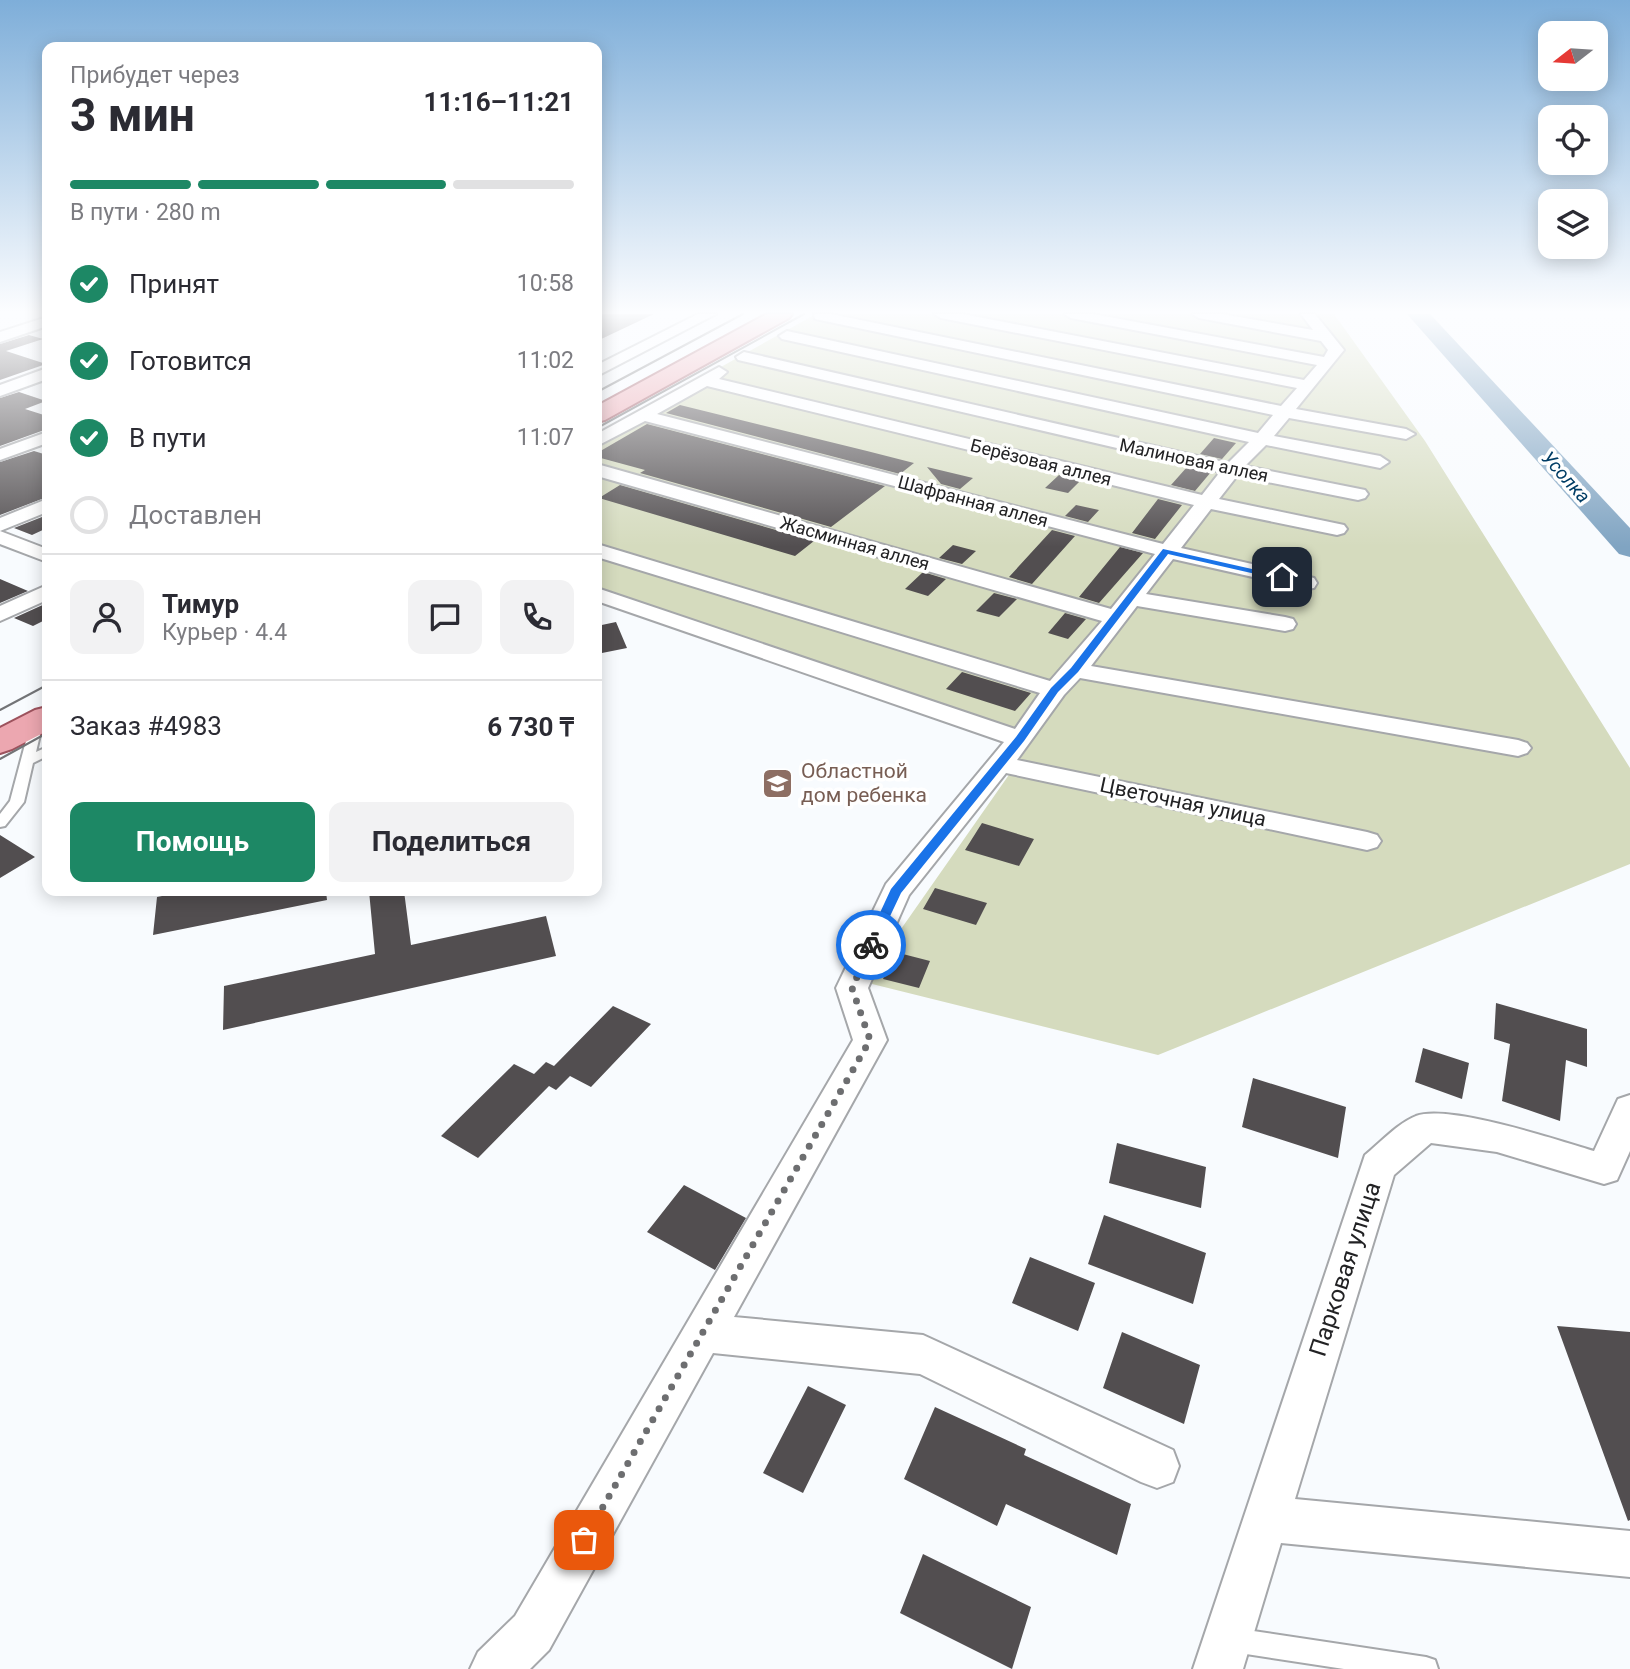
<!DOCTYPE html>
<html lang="ru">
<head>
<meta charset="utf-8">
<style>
	:root { --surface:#fff; --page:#f2f2f3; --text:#2b2b33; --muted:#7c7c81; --line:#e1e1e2; --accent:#1d8865 }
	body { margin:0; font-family:Roboto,sans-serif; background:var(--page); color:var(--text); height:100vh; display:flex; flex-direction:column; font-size:26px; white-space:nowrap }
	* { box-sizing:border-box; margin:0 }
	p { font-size:23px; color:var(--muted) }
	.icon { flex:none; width:38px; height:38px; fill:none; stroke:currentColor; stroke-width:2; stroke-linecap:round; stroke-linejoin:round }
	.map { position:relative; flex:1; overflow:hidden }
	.drawer { position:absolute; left:42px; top:42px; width:560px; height:854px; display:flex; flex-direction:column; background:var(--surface); border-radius:14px; box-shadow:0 4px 18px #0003 }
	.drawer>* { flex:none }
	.needle { width:46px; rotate:253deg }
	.tools { position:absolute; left:1538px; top:21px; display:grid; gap:14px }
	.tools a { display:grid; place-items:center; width:70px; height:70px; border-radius:14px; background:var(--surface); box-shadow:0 4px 18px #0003; font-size:35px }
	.pin { position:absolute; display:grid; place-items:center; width:60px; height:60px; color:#fff; margin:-30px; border-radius:14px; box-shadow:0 4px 10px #0006 }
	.courier { position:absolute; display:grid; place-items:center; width:70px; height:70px; margin:-35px; border:5px solid #1a73e8; border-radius:50%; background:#fff; color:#222; box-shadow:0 2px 9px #0007 }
	.summary em { font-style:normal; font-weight:700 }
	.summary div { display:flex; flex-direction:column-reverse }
	.summary { display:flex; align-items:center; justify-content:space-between; height:119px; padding:0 28px }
	h1 { font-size:46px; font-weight:700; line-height:52px }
	.bar { display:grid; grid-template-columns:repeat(4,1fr); gap:10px 7px; align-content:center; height:84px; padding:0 28px }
	.bar i { height:9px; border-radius:5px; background:var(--line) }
	.bar .active { background:var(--accent) }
	.bar p { grid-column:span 4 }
	.line { display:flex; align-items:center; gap:18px; padding:0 28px; border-top:2px solid var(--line) }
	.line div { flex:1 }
	.round { display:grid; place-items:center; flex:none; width:74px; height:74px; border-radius:14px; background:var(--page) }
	ol { padding:0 28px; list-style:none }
	li { display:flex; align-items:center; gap:21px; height:77px }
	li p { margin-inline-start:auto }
	li .icon { padding:7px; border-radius:50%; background:var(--accent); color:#fff; stroke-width:4 }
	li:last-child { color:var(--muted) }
	li i { width:38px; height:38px; border:4px solid var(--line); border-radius:50% }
	.cta { display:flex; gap:14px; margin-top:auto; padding:14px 28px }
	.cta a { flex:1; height:80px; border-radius:14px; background:var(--accent); color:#fff; font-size:28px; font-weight:700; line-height:80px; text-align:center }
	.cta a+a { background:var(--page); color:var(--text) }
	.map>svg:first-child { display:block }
	.green { fill:#d5dbbe }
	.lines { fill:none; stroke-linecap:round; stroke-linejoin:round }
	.river { fill:#80a4c2; fill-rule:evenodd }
	.building { fill:#524e50 }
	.lane-casing { stroke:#a5a7aa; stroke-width:4 }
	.street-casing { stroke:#a5a7aa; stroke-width:4 }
	.primary-casing { stroke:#9d525d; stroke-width:4 }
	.lane { fill:#fff; fill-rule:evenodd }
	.street { fill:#fff; fill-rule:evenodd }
	.primary { fill:#eca7b0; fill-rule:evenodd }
	.tram { stroke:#737477; stroke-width:2 }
	.route { fill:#1a73e8 }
	.done { stroke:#6d6e70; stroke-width:7; stroke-dasharray:0 12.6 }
	.labels { text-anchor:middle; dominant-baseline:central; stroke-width:7; stroke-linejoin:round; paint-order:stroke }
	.far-street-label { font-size:18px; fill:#222224; stroke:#fff }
	.far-water-label { font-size:19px; font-style:italic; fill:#003d65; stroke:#fff }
	.education-label { font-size:21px; fill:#785e54; stroke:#fff; text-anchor:start }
	.street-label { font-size:21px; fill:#222224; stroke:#fff }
	.near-street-label { font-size:24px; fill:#222224; stroke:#fff }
</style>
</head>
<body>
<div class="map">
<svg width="1630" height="1669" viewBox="0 0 1630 1669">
	<rect width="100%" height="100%" fill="#f8fbfe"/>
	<path class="green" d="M 816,314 L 1334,314 L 1425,441 L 1630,768 L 1630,864 L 1158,1055 L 864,982 L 1034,739 L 597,591 L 597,436 Z"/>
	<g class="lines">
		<path class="river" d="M 1407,314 L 1430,314 L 1630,528 L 1630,557 L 1619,554 Z"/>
	</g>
	<path class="building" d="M 597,314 L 654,314 L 597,341 Z
		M 29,335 L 43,339 L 6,351 L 46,364 L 0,380 L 0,344 Z
		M 19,392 L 46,401 L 25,409 L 47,416 L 47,429 L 0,446 L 0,398 Z
		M 680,405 L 867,451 L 914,463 L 900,474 L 666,413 Z
		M 647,424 L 885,486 L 831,527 L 640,473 L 645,470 L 597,457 L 597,453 Z
		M 1214,438 L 1236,443 L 1222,459 L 1200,454 Z
		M 34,451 L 47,455 L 47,497 L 0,515 L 0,462 Z
		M 927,467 L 973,478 L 960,489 L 941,484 Z
		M 1187,467 L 1211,472 L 1195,491 L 1171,485 Z
		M 1059,475 L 1081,480 L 1068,493 L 1045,488 Z
		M 620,485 L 814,541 L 795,556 L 599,498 Z
		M 1158,499 L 1182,505 L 1155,539 L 1132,533 Z
		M 1076,505 L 1099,510 L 1088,522 L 1065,516 Z
		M 47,515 L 47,528 L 32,535 L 14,528 Z
		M 1052,530 L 1075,536 L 1032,584 L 1009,577 Z
		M 953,545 L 976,551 L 962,564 L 939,558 Z
		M 1120,547 L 1143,553 L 1099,603 L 1079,597 Z
		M 923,572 L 946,579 L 928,596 L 905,589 Z
		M 0,579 L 28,591 L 0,603 Z
		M 994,593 L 1017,599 L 999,617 L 976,611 Z
		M 47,603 L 47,619 L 33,626 L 14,618 Z
		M 1065,613 L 1086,619 L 1068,639 L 1048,633 Z
		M 616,622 L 627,648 L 597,654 L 597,626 Z
		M 962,672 L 1031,693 L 1015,711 L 946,689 Z
		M 982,823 L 1034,839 L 1019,866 L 965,850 Z
		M 0,835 L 35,857 L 0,878 Z
		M 935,888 L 987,903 L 976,925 L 923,909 Z
		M 187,891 L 326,891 L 327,900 L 153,935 L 157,897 Z
		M 369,891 L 404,891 L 411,945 L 546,916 L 556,956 L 223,1030 L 224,986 L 375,954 Z
		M 895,952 L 930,961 L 919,988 L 883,979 Z
		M 1496,1003 L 1587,1029 L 1587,1067 L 1566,1060 L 1560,1121 L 1502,1101 L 1510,1044 L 1494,1039 Z
		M 613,1006 L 651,1024 L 591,1087 L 570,1076 L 556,1090 L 549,1086 L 478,1158 L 441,1136 L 514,1064 L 534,1074 L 546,1062 L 554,1066 Z
		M 1423,1048 L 1469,1063 L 1462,1099 L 1415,1082 Z
		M 1253,1078 L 1346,1107 L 1338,1158 L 1242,1127 Z
		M 1117,1143 L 1206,1167 L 1201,1208 L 1109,1183 Z
		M 684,1185 L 746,1218 L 715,1270 L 647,1232 Z
		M 1104,1215 L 1206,1253 L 1193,1304 L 1088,1264 Z
		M 1030,1257 L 1095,1283 L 1078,1331 L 1012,1303 Z
		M 1557,1326 L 1630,1332 L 1630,1520 L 1628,1521 Z
		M 1122,1332 L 1200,1365 L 1184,1424 L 1103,1388 Z
		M 808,1386 L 846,1405 L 803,1493 L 763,1473 Z
		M 935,1407 L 1026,1449 L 1024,1455 L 1131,1504 L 1117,1555 L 1006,1504 L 997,1526 L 904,1479 Z
		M 923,1554 L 1031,1607 L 1012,1669 L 900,1613 Z"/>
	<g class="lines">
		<defs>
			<path id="lane" d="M 37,718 L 43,722 L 36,752 L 47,747 L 47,756 L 33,763 L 24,802 L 5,826 L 0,827 L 0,814 L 10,801 L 31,722 Z
				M 1233,1628 L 1426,1657 L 1435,1660 L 1438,1669 L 1344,1669 L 1233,1652 L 1224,1649 L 1221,1640 L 1224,1631 Z"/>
			<path id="street" d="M 698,314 L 716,314 L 597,376 L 597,365 Z
				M 814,314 L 831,314 L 1281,406 L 1297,388 L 941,318 L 934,314 L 963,314 L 1304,380 L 1317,365 L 1071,318 L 1064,314 L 1093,314 L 1324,357 L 1328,350 L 1321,341 L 1199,318 L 1192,314 L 1222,314 L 1313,330 L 1301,314 L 1315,314 L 1344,350 L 1296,409 L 1406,429 L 1415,434 L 1406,439 L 1289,418 L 1274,436 L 1380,456 L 1389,462 L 1380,468 L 1266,445 L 1245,466 L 1365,490 L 1368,494 L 1365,498 L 1358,500 L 1237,476 L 1219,499 L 1344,525 L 1347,529 L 1344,533 L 1337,535 L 1211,509 L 1181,548 L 1314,578 L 1317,583 L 1314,588 L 1306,589 L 1173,559 L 1146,594 L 1285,617 L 1293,619 L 1296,624 L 1293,629 L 1285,631 L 1137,606 L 1091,666 L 1518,740 L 1527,743 L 1531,748 L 1527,753 L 1518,756 L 1080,678 L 1064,695 L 1017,760 L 1367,832 L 1377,835 L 1381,841 L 1377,847 L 1367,850 L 1006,773 L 909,895 L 868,988 L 887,1040 L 734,1317 L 923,1335 L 1173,1450 L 1179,1466 L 1173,1482 L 1157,1488 L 1141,1482 L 920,1374 L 713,1353 L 549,1650 L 530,1669 L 470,1669 L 478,1652 L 515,1616 L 853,1040 L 836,988 L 886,884 L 1004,742 L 597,601 L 597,588 L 1015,729 L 1040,693 L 597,557 L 597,544 L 1050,681 L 1102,621 L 597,476 L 597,464 L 1111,609 L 1155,554 L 645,421 L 597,446 L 597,434 L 719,367 L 727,372 L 719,379 L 1202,495 L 1220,472 L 738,360 L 736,357 L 744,352 L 1228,463 L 1249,442 L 782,339 L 779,336 L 787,331 L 1258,433 L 1273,415 L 820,320 L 815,319 ZM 707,386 L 1194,505 L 1163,544 L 657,414 Z
				M 47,317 L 47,326 L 0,342 L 0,332 Z
				M 47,368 L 47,379 L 0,396 L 0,385 Z
				M 47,432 L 47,443 L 0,460 L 0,449 Z
				M 47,499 L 47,512 L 0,531 L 47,549 L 47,562 L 0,544 L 0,518 Z
				M 47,585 L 47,600 L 0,621 L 0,606 Z
				M 1630,1095 L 1630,1151 L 1617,1180 L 1604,1184 L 1497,1152 L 1431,1143 L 1394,1175 L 1295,1499 L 1630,1531 L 1630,1577 L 1281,1543 L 1243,1669 L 1193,1669 L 1365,1155 C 1380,1143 1398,1123 1416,1116 C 1449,1104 1557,1140 1594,1151 L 1618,1099 Z"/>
			<path id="primary" d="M 767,314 L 792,314 L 789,318 L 605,420 L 597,422 L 597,406 Z
				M 47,707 L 47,731 L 12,749 L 0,753 L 0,728 L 35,710 Z"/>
		</defs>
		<use href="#lane" class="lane-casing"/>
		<use href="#street" class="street-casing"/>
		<use href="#primary" class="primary-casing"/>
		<use href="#lane" class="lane"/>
		<use href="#street" class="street"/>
		<use href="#primary" class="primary"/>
		<path class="tram" d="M 597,392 L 743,314
			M 597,428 L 804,314
			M 0,710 L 47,685
			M 0,759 L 47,733"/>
	</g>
	<linearGradient id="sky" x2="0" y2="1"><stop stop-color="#7eaed9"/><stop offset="0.57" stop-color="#fcfdff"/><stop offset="1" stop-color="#fcfdff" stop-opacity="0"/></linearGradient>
	<rect width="1630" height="547" fill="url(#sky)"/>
	<path class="route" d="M 1163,549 L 1287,577 L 1282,580 L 1168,554 L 1078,672 L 1058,692 L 1024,741 L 901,893 L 875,948 L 867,948 L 865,945 L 891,889 L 1016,737 L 1051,688 L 1071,668 Z"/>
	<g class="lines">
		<path class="done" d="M 584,1540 L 870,1040 L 852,988 L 871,945"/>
	</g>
	<defs>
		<symbol id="school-square" viewBox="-11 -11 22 22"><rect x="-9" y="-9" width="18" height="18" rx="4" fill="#8d6e63" stroke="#fff"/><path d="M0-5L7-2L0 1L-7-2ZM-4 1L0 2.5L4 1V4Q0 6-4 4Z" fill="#fff"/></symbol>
	</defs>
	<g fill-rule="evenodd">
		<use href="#school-square" x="760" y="766" width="35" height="35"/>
	</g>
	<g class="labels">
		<g class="far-street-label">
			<text transform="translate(1194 460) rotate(12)">Малиновая аллея</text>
			<text transform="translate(1041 462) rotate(14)">Берёзовая аллея</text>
			<text transform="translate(973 501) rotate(15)">Шафранная аллея</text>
			<text transform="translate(855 543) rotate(16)">Жасминная аллея</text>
		</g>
		<g class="far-water-label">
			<text transform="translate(1566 477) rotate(48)">Усолка</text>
		</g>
		<g class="education-label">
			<text x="801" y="771">Областной<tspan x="801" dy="24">дом ребенка</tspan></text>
		</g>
		<g class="street-label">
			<text transform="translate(1183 802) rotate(12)">Цветочная улица</text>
		</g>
		<g class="near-street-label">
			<text transform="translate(1345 1269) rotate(-72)">Парковая улица</text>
		</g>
	</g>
</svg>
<div class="tools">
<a><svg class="needle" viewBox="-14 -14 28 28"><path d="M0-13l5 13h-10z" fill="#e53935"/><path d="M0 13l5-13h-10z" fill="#7c7c81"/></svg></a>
<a><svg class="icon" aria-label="locate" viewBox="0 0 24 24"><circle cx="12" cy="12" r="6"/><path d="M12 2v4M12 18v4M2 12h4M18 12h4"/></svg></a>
<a><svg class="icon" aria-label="layers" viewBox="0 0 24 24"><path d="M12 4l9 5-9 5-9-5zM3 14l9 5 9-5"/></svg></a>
</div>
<div class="pin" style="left:584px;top:1540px;background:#ea580c"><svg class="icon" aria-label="bag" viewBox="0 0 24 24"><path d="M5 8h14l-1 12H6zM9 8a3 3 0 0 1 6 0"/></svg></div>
<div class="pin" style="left:1282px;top:577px;background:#1f2937"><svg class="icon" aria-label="home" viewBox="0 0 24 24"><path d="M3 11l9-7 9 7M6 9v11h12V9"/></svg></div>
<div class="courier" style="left:871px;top:945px"><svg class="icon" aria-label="bike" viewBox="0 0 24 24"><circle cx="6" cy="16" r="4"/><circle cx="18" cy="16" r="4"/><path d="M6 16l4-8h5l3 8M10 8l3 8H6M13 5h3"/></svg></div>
<section class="drawer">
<div class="summary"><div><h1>3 мин</h1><p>Прибудет через</p></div><em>11:16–11:21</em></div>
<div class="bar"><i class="active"></i><i class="active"></i><i class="active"></i><i></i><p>В пути · 280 m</p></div>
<ol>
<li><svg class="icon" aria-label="check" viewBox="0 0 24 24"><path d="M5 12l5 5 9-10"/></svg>Принят<p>10:58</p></li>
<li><svg class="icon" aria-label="check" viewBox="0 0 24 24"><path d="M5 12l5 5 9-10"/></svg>Готовится<p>11:02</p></li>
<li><svg class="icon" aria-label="check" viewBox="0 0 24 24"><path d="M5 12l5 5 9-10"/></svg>В пути<p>11:07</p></li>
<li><i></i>Доставлен</li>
</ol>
<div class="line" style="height:126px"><a class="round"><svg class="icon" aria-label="person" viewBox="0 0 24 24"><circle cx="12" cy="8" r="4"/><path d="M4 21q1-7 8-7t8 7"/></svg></a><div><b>Тимур</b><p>Курьер · 4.4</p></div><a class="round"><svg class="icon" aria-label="chat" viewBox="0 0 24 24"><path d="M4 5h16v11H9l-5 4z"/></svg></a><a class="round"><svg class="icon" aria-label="phone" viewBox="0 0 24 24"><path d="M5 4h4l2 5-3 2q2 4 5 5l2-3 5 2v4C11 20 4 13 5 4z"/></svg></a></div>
<div class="line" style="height:91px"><div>Заказ #4983</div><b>6 730 ₸</b></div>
<div class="cta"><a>Помощь</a><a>Поделиться</a></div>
</section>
</div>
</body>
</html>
